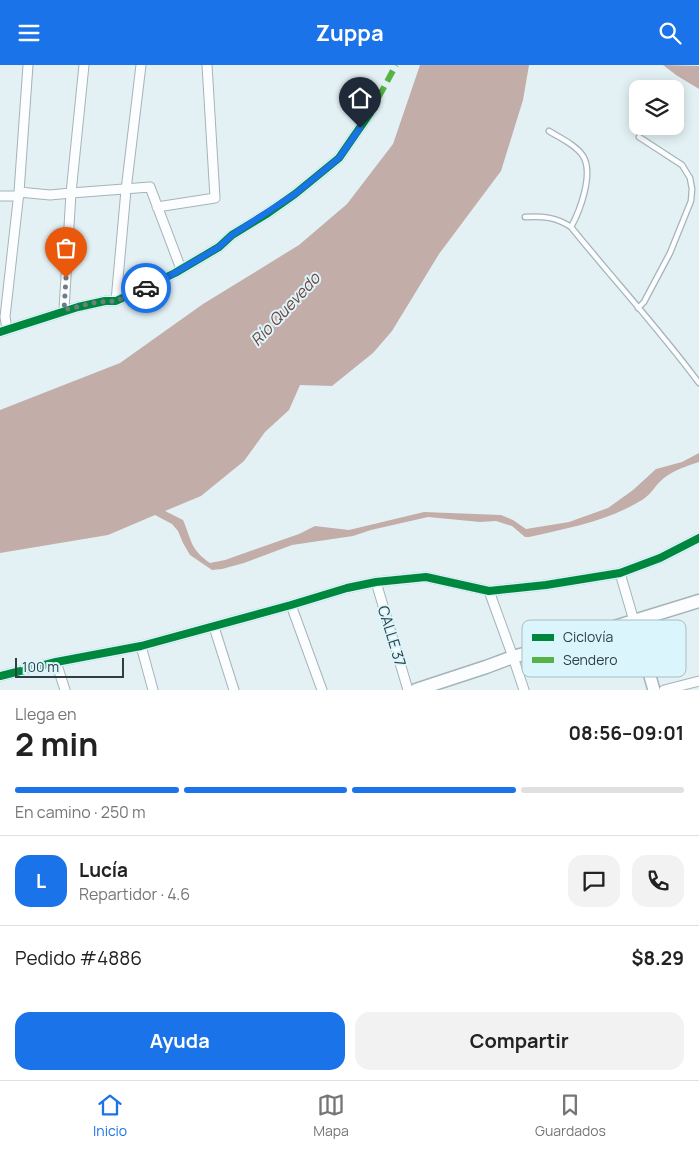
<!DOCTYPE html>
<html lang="es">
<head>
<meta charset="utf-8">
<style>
	:root { --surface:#fff; --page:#f2f2f2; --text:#222; --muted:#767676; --line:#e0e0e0; --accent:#1a73e8 }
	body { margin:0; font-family:Manrope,sans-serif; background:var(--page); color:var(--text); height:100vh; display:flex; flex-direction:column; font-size:19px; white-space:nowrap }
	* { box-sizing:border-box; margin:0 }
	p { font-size:16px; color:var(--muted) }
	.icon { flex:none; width:28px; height:28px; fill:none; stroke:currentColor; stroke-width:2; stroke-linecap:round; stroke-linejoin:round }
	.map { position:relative; height:625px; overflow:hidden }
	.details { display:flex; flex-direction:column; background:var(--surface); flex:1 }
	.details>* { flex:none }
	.tools { position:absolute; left:629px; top:15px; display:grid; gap:10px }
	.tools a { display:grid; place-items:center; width:55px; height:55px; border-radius:10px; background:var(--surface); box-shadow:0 2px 12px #0003; font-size:25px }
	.scale { position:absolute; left:15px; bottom:12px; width:109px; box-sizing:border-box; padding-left:5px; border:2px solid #2e3f44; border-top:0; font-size:14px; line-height:18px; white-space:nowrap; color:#2e3f44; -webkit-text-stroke:4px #dbf5fd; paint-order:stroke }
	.pin { position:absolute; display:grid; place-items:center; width:42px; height:42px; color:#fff; margin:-51px -21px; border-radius:50% 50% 50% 0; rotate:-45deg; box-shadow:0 0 5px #0007 }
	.pin .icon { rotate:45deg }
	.courier { position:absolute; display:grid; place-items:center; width:50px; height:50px; margin:-25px; border:4px solid #1a73e8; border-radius:50%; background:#fff; color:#222; box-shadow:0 1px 6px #0007 }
	.overview em { font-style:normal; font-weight:700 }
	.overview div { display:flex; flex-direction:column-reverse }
	.overview { display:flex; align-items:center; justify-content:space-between; height:85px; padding:0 15px }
	h1 { font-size:32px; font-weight:700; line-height:38px }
	.bar { display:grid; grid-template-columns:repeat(4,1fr); gap:8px 5px; align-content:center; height:60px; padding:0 15px }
	.bar i { height:6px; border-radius:4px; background:var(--line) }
	.bar .active { background:var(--accent) }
	.bar p { grid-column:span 4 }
	.line { display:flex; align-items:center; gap:12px; padding:0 15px; border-top:1px solid var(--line) }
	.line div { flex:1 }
	.round { display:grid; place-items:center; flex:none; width:52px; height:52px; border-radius:15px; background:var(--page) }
	.action { display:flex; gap:10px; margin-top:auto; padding:10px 15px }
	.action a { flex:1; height:58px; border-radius:15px; background:var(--accent); color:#fff; font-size:20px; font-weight:700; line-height:58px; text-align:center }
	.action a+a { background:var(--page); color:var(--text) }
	header { display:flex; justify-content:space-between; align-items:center; height:65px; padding:0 15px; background:var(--accent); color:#fff; font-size:22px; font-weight:700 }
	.tabs { display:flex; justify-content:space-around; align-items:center; height:70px; border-top:1px solid var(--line); background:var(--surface); font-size:14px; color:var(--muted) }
	.tabs a { display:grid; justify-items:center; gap:2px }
	.tabs .active { color:var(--accent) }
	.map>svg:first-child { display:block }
	.water { fill:#c3ada9 }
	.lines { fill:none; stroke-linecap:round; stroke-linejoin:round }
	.service-casing { stroke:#a5b4b8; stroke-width:7 }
	.minor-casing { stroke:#a5b4b8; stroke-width:11 }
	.tertiary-casing { stroke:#a5b4b8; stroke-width:14 }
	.secondary-casing { stroke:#a5b4b8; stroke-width:15 }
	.service { stroke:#fbfdfe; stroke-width:4.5 }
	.minor { stroke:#fbfdfe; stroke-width:9 }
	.tertiary { stroke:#fbfdfe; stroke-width:11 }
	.secondary { stroke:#fbfdfe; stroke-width:12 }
	.quiet { stroke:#56b347; stroke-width:6; stroke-dasharray:12 6; stroke-linecap:butt }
	.cycleway-casing { stroke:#dbf5fd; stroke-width:11 }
	.cycleway { stroke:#00873e; stroke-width:8 }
	.done { stroke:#6d7d82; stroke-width:5; stroke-dasharray:0 9 }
	.route { stroke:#1a73e8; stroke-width:6 }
	.labels { text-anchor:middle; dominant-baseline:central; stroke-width:4; stroke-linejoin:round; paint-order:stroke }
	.street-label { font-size:15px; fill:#2e3f44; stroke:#dbf5fd }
	.water-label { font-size:16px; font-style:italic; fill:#794439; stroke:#dbf5fd }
	.key { fill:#dbf5fd; stroke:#a7bec6; stroke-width:1 }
	.key-label { font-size:14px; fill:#2e3f44 }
</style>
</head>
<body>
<header><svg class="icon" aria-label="menu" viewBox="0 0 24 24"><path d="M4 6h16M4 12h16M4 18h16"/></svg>Zuppa<svg class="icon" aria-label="search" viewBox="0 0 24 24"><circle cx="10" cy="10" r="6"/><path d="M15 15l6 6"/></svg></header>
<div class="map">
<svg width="699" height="625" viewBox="0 0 699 625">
	<rect width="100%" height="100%" fill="#e3f1f5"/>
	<path class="water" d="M 420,0 L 529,0 L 523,35 L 501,106 L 439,189 L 392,266 L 373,288 L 332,321 L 300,320 L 289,345 L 265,367 L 244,396 L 201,431 L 165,446 L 183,455 C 192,476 190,484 210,498 L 225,495 L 299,469 L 315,461 L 349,465 L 424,447 L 501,450 L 513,455 L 526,464 L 569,457 L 608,443 L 633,425 L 656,404 L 682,397 L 699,388 L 699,397 C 687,401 674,405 664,413 C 656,419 651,430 642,435 C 608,456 569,463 529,472 L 525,472 L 512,461 L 496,456 L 480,457 L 428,452 L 371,465 L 353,471 L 292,480 L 244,498 L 222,504 L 212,505 L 190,490 L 183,478 L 178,466 L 172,459 L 155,450 L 108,470 L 0,488 L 0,345 L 120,298 L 203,239 L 299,180 L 347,139 L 393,79 Z
		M 663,0 L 699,1 L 699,24 L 676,10 Z"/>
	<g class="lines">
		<defs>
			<path id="service" d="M 549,66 C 560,73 576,80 583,91 C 594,108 580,146 571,162
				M 525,152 C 543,151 556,152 571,162 C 613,214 659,264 699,318
				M 638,243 L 644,237 L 670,188 L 691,136 L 692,124 L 690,113 L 682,100 L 639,72"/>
			<path id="minor" d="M 84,0 L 71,128 L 150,122 L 181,204
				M 19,127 L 50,130 L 71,128 L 64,245
				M 0,131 L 19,131
				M 157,142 L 215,133 L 207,0
				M 116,236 L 126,125 L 141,0
				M 7,264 L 5,252 L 19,127 L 28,0
				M 0,267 L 78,242 L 105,236 L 116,236 L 175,208 L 219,182 L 232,170 L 268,148 L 295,129 L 339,93 L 370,48
				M 620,508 L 634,556
				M 376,517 L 408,625
				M 489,526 L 513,592 L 524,625
				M 291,540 L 322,625
				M 214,562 L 234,625
				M 141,581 L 153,625
				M 56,597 L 65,625
				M 0,611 L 56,597 L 141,581 L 291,540 L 347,523 L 376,517 L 426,512 L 489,526 L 546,520 L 620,508 L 660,493 L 699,473
				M 664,625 L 699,616"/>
			<path id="tertiary" d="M 634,556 L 654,625"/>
			<path id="secondary" d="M 416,625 L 486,602 L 513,592 L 556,580 L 699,536"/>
		</defs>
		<use href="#service" class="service-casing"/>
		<use href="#minor" class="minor-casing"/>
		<use href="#tertiary" class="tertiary-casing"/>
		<use href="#secondary" class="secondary-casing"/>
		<use href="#service" class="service"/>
		<use href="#minor" class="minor"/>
		<use href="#tertiary" class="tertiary"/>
		<use href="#secondary" class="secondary"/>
		<path class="quiet" d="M 370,48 L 396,0"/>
		<defs>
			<path id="cycleway" d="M 0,267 L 78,242 L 105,236 L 116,236 L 175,208 L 219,182 L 232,170 L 268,148 L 295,129 L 339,93 L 370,48
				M 0,611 L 56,597 L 141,581 L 291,540 L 347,523 L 376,517 L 426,512 L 489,526 L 546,520 L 620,508 L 660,493 L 699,473"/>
		</defs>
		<use href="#cycleway" class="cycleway-casing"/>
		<use href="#cycleway" class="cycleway"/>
	</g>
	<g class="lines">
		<path class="done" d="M 66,213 L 64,245 L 97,237 L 116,236 L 146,223"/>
		<path class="route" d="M 146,223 L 175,208 L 219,182 L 232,170 L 295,129 L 339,93 L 360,63"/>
	</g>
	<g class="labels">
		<g class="street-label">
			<text transform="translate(392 571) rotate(73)">CALLE 37</text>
		</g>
		<g class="water-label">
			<text transform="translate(285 244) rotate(-47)">Río Quevedo</text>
		</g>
	</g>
	<rect x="522" y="555" width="164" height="57" rx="8" class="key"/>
	<rect x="532" y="569" width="22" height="7" fill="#00873e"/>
	<rect x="532" y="592" width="22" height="6" fill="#56b347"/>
	<g class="key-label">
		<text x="563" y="577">Ciclovía</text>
		<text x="563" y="600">Sendero</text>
	</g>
</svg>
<div class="tools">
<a><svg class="icon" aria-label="layers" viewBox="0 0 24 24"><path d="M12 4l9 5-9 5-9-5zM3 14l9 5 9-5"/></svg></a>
</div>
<div class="scale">100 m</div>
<div class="pin" style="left:66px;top:213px;background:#ea580c"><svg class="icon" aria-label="bag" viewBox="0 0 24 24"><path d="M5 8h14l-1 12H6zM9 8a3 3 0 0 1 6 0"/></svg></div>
<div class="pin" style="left:360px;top:63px;background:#1f2937"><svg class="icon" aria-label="home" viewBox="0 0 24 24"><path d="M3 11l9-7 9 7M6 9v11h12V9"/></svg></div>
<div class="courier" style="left:146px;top:223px"><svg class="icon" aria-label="car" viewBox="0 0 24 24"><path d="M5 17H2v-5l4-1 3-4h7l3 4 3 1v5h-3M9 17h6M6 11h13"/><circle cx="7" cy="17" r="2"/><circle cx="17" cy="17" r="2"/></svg></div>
</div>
<section class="details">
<div class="overview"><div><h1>2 min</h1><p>Llega en</p></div><em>08:56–09:01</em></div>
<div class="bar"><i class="active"></i><i class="active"></i><i class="active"></i><i></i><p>En camino · 250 m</p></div>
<div class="line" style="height:90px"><b class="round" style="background:var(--accent);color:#fff">L</b><div><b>Lucía</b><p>Repartidor · 4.6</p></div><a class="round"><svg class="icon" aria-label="chat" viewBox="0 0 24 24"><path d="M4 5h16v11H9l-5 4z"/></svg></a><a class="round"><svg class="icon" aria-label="phone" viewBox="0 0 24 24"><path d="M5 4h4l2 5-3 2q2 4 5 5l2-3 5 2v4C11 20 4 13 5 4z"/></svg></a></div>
<div class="line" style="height:65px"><div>Pedido #4886</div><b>$8.29</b></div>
<div class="action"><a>Ayuda</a><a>Compartir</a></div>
</section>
<nav class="tabs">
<a class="active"><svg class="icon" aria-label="home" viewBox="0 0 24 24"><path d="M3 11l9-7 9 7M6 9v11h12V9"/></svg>Inicio</a>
<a><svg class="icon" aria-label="map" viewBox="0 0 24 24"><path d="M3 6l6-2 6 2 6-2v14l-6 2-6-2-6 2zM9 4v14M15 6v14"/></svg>Mapa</a>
<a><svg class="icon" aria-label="saved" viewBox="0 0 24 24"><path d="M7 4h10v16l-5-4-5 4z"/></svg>Guardados</a>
</nav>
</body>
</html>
